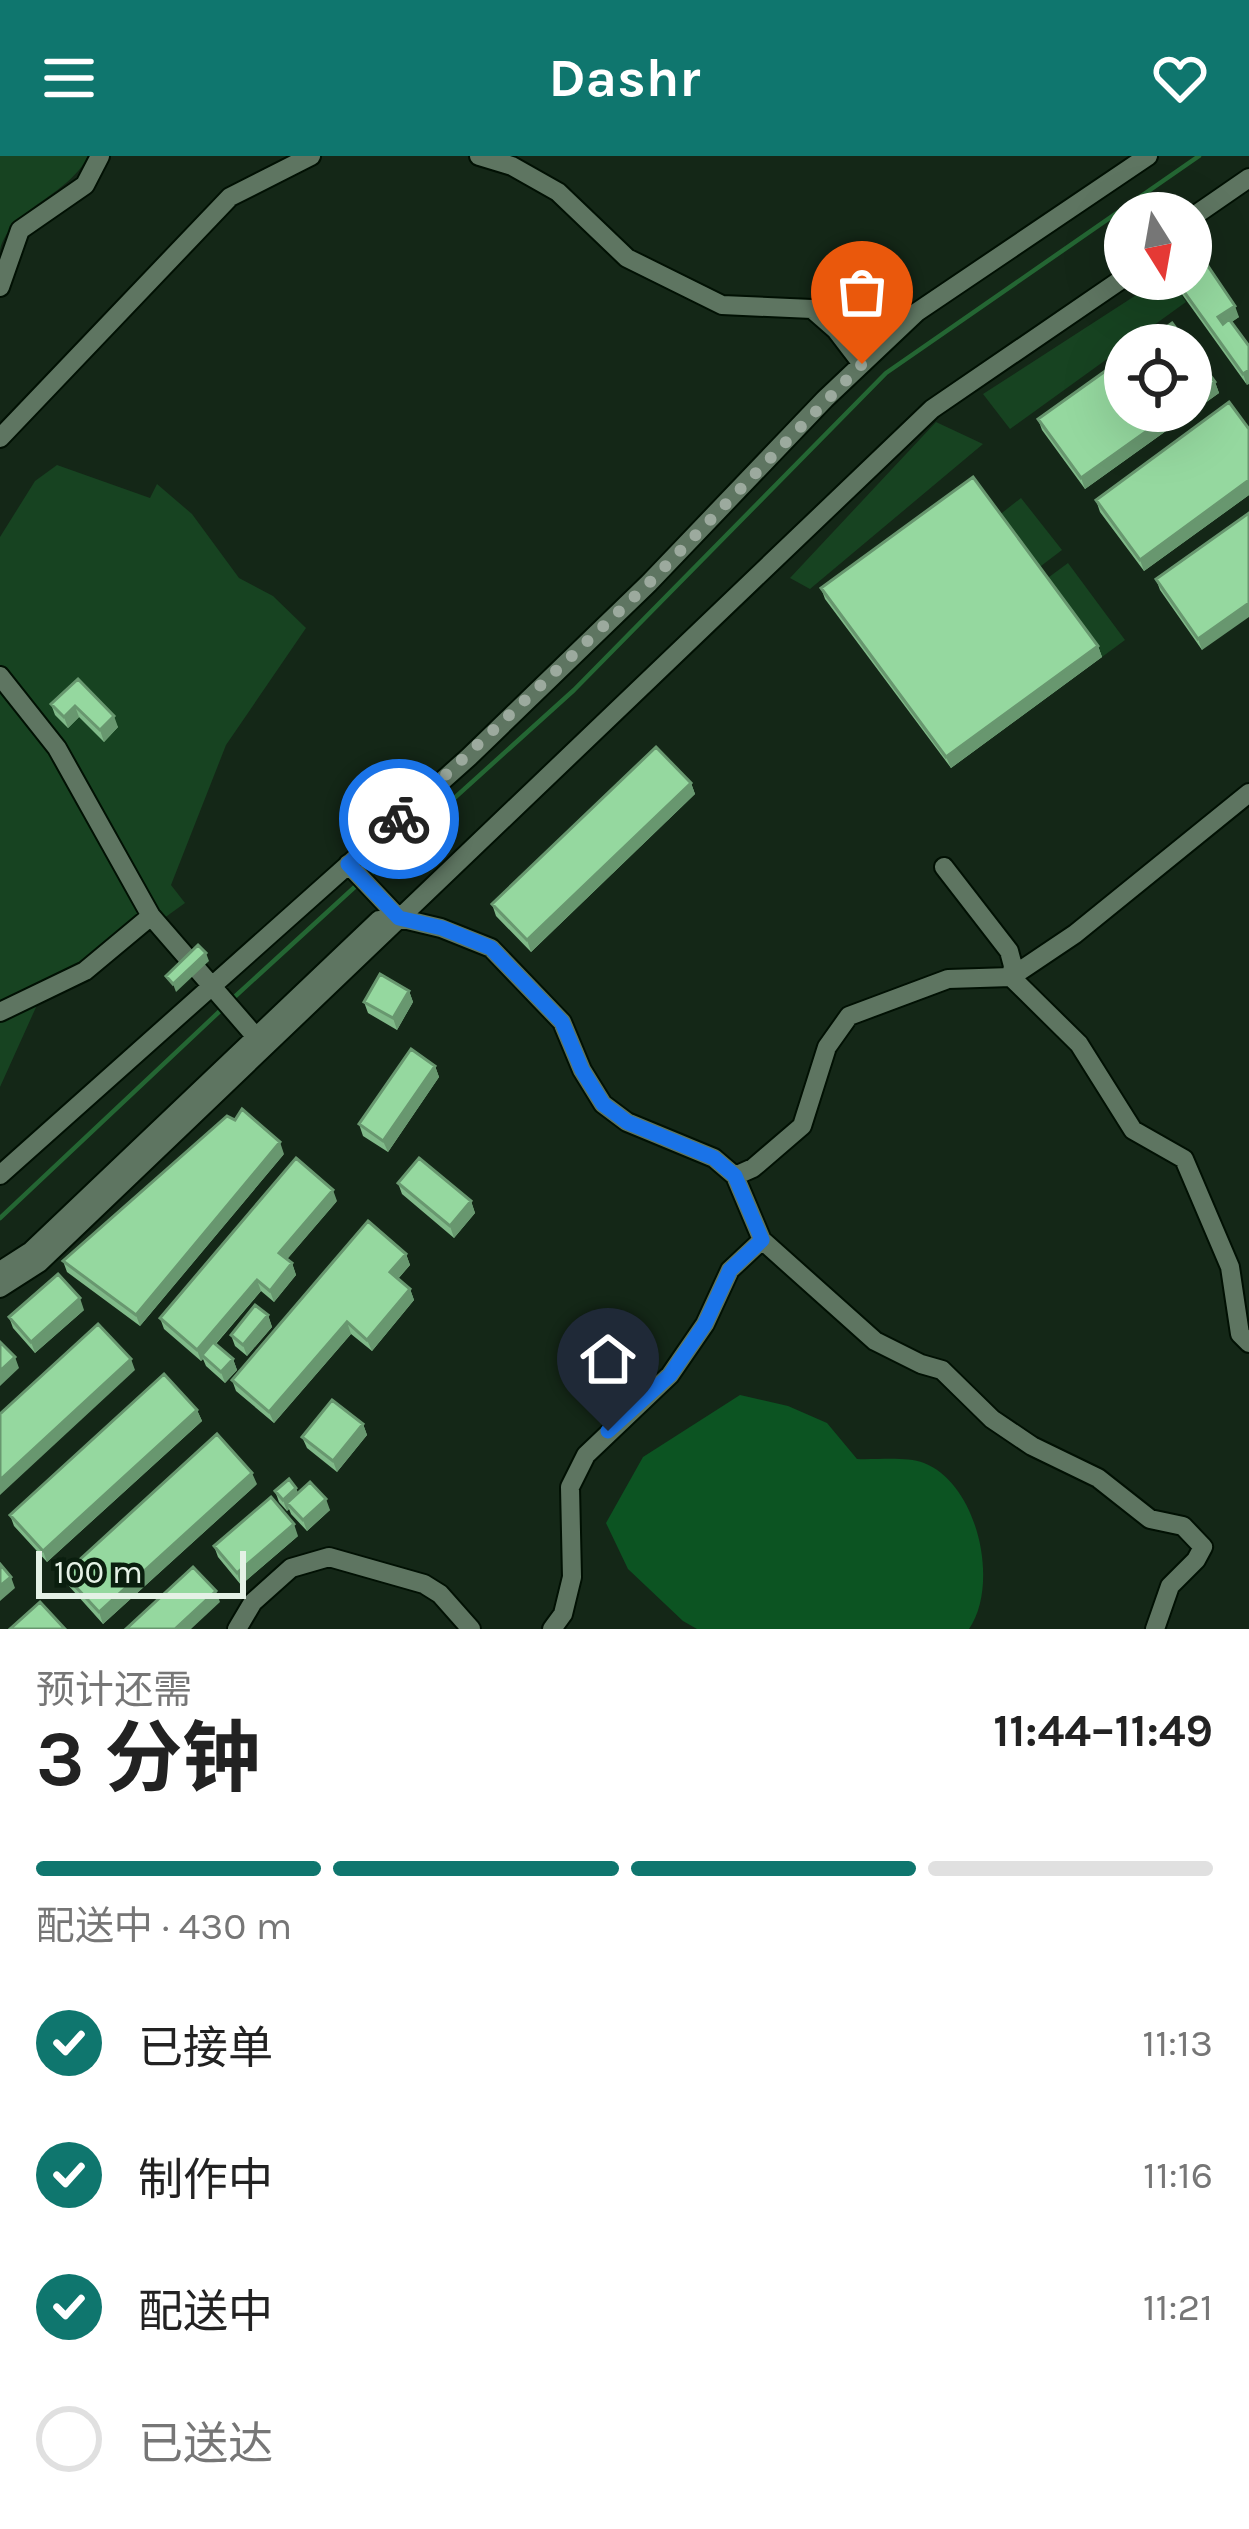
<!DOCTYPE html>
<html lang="zh">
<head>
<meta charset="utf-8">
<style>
	:root { --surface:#fff; --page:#f2f2f2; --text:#222; --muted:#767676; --line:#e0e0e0; --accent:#0f766e }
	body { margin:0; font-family:Karla,"Noto Sans SC",sans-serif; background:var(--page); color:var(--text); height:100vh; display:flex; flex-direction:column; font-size:45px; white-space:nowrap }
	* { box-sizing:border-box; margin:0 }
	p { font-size:39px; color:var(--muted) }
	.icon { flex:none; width:66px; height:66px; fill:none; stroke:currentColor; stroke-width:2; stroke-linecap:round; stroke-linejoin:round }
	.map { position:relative; height:1473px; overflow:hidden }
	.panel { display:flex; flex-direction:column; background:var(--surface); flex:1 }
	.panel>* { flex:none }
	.needle { width:78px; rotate:169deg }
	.controls { position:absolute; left:1104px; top:36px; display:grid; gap:24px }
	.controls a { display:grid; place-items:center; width:108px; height:108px; border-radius:50%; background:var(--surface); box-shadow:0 12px 48px #0002; font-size:60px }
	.scale { position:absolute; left:36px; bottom:30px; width:210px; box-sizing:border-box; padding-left:12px; border:6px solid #e5f1e6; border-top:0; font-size:33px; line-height:42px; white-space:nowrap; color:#e5f1e6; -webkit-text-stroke:9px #0a1e0e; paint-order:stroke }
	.pin { position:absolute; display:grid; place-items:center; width:102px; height:102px; color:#fff; margin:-123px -51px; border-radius:50% 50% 50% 0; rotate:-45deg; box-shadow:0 0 12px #0007 }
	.pin .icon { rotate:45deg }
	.courier { position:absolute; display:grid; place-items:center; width:120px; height:120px; margin:-60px; border:9px solid #1a73e8; border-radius:50%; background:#fff; color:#222; box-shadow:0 3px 15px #0007 }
	.headline em { font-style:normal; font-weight:700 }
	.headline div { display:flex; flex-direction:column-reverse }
	.headline { display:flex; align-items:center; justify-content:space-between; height:204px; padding:0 36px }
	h1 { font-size:78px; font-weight:700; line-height:90px }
	.bar { display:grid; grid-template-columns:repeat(4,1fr); gap:18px 12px; align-content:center; height:144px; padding:0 36px }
	.bar i { height:15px; border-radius:9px; background:var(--line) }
	.bar .selected { background:var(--accent) }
	.bar p { grid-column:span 4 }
	ol { padding:0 36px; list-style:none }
	li { display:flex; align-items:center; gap:36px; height:132px }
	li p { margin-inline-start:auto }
	li .icon { padding:12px; border-radius:50%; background:var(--accent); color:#fff; stroke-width:4 }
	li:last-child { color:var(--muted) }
	li i { width:66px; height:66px; border:6px solid var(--line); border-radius:50% }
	header { display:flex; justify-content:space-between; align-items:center; height:156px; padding:0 36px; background:var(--accent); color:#fff; font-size:54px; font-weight:700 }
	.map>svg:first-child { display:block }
	.green { fill:#174321 }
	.forest { fill:#0c5422 }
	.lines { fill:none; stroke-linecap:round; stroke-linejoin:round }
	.stream { stroke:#246633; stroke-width:4.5 }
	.minor-casing { stroke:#011003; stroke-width:22 }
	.minor { stroke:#5e7561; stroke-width:18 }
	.wall { fill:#80ba89 }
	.shaded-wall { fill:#68976f }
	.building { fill:#95d89f; stroke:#68976f; stroke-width:3 }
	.done { stroke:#9caa9e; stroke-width:12; stroke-dasharray:0 21.6 }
	.route { stroke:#1a73e8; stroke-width:15 }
</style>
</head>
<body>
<header><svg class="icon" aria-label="menu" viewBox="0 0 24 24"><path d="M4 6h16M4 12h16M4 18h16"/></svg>Dashr<svg class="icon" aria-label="heart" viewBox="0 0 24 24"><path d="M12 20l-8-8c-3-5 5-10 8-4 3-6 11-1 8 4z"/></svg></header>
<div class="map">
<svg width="1249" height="1473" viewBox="0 0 1249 1473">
	<rect width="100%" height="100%" fill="#142717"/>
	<path class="green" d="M 0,0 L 88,0 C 69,40 11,51 0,94 Z
		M 1161,123 L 1171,123 L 1186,146 L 1010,273 L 983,238 Z
		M 936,266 L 983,288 L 810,433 L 790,422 Z
		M 57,309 L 150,342 L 157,328 L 192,358 L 239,422 L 273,440 L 306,472 L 226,589 L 171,729 L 185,747 L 59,838 L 37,849 L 0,931 L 0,381 L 35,325 Z
		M 1021,342 L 1062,394 L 1037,413 L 998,360 Z
		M 1068,407 L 1125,484 L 1102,501 L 1045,424 Z"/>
	<path class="forest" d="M 740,1239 L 788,1250 L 827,1267 L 857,1303 C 877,1304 905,1300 924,1307 C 978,1328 1000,1428 969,1473 L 697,1473 L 683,1465 L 628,1413 L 606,1367 L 643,1301 Z"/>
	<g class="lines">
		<path class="stream" d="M 367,721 L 574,534 L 886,217 L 1199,0
			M 229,846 L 358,728
			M 0,1062 L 221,854"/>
		<defs>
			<path id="minor" d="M 479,0 L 512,10 L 558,36 L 627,102 L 722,149 L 812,153 L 836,174 L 862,208
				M 1191,62 L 1249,22
				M 0,131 L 20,74 L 85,29 L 100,0
				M 0,282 L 230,41 L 311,0
				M 0,520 L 57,592 L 151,760 L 256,881
				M 348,708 L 399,762 L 441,772 L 491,792 L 562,866 L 582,914 L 603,948 L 627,966 L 714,1002 L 735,1020 L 762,1084 L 875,1185 L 921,1208 L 942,1214 L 992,1263 L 1032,1290 L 1098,1322 L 1150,1363 L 1183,1370 L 1203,1391 L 1196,1404 L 1170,1430 L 1155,1473
				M 944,711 L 1009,795 L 1013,810 L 1011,821 L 1079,888 L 1133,974 L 1184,1003 L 1230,1111 L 1240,1178 L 1249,1187
				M 0,856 L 85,815 L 151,760
				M 0,1019 L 469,601 L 649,427 L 825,243 L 917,156 L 1148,0
				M 735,1020 L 753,1012 L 802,970 L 827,891 L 849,860 L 948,823 L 1011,821 L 1075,778 L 1249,637
				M 0,1115 L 31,1095 L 379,764
				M 0,1132 L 39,1107 L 932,253 L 1125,121
				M 237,1473 L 253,1446 L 291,1412 L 329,1401 L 424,1428 L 440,1438 L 471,1473
				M 552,1473 L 563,1458 L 572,1421 L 570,1331 L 586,1299 L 670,1219 L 705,1168 L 730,1114 L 762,1084"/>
		</defs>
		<use href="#minor" class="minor-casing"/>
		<use href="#minor" class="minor"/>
	</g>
	<path class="wall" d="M 1171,123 L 1191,123 L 1239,161 L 1231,166 L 1247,229 Z
		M 1215,226 L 1219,237 L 1085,333 L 1042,274 L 1038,263 Z
		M 1249,273 L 1249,339 L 1144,415 L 1100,356 L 1096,344 Z
		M 1249,357 L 1202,494 L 1160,434 L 1156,423 Z
		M 821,432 L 1098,490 L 1102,501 L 951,612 L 825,443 Z
		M 78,523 L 118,571 L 104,586 L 79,561 L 68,572 L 55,559 L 51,548 Z
		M 691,627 L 695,638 L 531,796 L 496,760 L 492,748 Z
		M 409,835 L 413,846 L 397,874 L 368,857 L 364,846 Z
		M 435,910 L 439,921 L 388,996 L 363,980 L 359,968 Z
		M 284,998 L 140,1170 L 67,1116 L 63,1105 Z
		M 398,1027 L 471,1045 L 475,1057 L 454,1082 L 402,1038 Z
		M 337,1045 L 287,1103 L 292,1107 L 296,1119 L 274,1146 L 261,1135 L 216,1188 L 233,1203 L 237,1214 L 225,1227 L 206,1210 L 203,1203 L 201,1205 L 164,1173 L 160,1162 Z
		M 406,1098 L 410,1109 L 398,1123 L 410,1133 L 414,1144 L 372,1195 L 351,1178 L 274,1267 L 236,1235 L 232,1224 Z
		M 84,1154 L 35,1197 L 13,1172 L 9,1161 Z
		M 268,1159 L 272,1171 L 247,1200 L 235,1190 L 231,1179 Z
		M 197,1254 L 202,1265 L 47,1406 L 14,1370 L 10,1359 Z
		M 363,1268 L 367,1279 L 337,1316 L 307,1292 L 302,1281 Z
		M 257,1328 L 103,1468 L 68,1429 L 64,1418 Z
		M 275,1335 L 298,1337 L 330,1354 L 307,1375 L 291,1358 L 289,1353 L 287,1355 L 279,1346 Z
		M 298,1380 L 241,1429 L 218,1401 L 214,1390 Z"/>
	<path class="shaded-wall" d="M 1235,150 L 1239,161 L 1222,173 L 1218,161 Z
		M 1249,214 L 1249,228 L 1247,229 L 1243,218 Z
		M 1215,226 L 1219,237 L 1085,333 L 1081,322 L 1175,255 L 1191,255 L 1191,243 Z
		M 1249,324 L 1249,339 L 1144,415 L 1140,404 Z
		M 1249,447 L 1249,461 L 1202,494 L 1198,483 Z
		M 1098,490 L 1102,501 L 951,612 L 946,601 Z
		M 75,550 L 79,561 L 68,572 L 64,561 Z
		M 114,560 L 118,571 L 104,586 L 100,574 Z
		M 691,627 L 695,638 L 531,796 L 527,784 Z
		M 206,797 L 209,805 L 176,836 L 173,828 Z
		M 409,835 L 413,846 L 397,874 L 393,862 Z
		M 435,910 L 439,921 L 388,996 L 383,985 Z
		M 280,986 L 284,998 L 140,1170 L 136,1159 Z
		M 333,1034 L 337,1045 L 283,1108 L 279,1097 Z
		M 471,1045 L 475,1057 L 454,1082 L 450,1070 Z
		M 406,1098 L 410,1109 L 394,1127 L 390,1116 Z
		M 292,1107 L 296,1119 L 274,1146 L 270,1135 Z
		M 257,1124 L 261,1135 L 204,1201 L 202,1199 L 203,1203 L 201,1205 L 197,1194 Z
		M 410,1133 L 414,1144 L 372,1195 L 367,1184 Z
		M 80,1142 L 84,1154 L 35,1197 L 31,1186 Z
		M 268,1159 L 272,1171 L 247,1200 L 243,1189 Z
		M 347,1166 L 351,1178 L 274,1267 L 269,1256 Z
		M 15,1201 L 19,1212 L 0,1230 L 0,1215 Z
		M 131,1203 L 135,1214 L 0,1339 L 0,1324 Z
		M 233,1203 L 237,1214 L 225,1227 L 221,1216 Z
		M 197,1254 L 202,1265 L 47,1406 L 43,1395 Z
		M 363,1268 L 367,1279 L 337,1316 L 333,1305 Z
		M 252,1317 L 257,1328 L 103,1468 L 99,1456 Z
		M 296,1332 L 301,1343 L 287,1347 L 289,1353 L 287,1355 L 283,1344 Z
		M 326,1343 L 330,1354 L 307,1375 L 303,1364 Z
		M 294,1368 L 298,1380 L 241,1429 L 237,1417 Z
		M 11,1421 L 15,1432 L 0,1445 L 0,1430 Z
		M 216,1435 L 220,1446 L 191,1473 L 175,1473 Z"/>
	<path class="building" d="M 1193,88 L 1235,150 L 1218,161 L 1223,168 L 1229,163 L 1249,190 L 1249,214 L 1243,218 L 1175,123 L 1191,123 L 1191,89 Z
		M 1172,167 L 1188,189 L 1141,189 Z
		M 1191,193 L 1215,226 L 1191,243 Z
		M 1125,201 L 1125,255 L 1175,255 L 1081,322 L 1038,263 Z
		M 1229,246 L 1249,273 L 1249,324 L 1140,404 L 1096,344 Z
		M 973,321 L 1098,490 L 946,601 L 821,432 Z
		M 1249,357 L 1249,447 L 1198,483 L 1156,423 Z
		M 78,523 L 114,560 L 100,574 L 75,550 L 64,561 L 51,548 Z
		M 656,591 L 691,627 L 527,784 L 492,748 Z
		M 198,789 L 206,797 L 173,828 L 166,820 Z
		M 380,818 L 409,835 L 393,862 L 364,846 Z
		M 411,893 L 435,910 L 383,985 L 359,968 Z
		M 242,953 L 280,986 L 136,1159 L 63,1105 L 227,960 L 235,964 Z
		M 296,1002 L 333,1034 L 279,1097 L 292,1107 L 270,1135 L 257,1124 L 197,1194 L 160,1162 Z
		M 419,1002 L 471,1045 L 450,1070 L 398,1027 Z
		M 368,1065 L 406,1098 L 390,1116 L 410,1133 L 367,1184 L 347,1166 L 269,1256 L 232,1224 Z
		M 58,1118 L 80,1142 L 31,1186 L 9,1161 Z
		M 255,1149 L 268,1159 L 243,1189 L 231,1179 Z
		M 98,1168 L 131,1203 L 0,1324 L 0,1258 Z
		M 0,1186 L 15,1201 L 0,1215 Z
		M 213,1186 L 233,1203 L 221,1216 L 202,1199 Z
		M 164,1218 L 197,1254 L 43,1395 L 10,1359 Z
		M 332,1244 L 363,1268 L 333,1305 L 302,1281 Z
		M 217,1278 L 252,1317 L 99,1456 L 64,1418 Z
		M 289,1323 L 296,1332 L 283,1344 L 275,1335 Z
		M 310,1326 L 326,1343 L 303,1364 L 287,1347 Z
		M 271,1341 L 294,1368 L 237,1417 L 214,1390 Z
		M 0,1408 L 11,1421 L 0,1430 Z
		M 193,1411 L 216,1435 L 175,1473 L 126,1473 Z
		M 40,1446 L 65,1473 L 10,1473 Z"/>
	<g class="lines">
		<path class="done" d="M 399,663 L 649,427 L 862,208"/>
		<path class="route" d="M 399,663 L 348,708 L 399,762 L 442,772 L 491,792 L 562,866 L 582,914 L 603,948 L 627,966 L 714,1002 L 735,1020 L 762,1084 L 730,1114 L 705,1168 L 670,1219 L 608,1275"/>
	</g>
</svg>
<div class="controls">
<a><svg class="needle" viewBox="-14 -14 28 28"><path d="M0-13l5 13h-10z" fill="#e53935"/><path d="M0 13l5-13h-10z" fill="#767676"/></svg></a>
<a><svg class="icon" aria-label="locate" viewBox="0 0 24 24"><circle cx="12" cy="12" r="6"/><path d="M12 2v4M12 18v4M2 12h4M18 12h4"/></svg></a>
</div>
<div class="scale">100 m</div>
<div class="pin" style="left:862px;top:208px;background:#ea580c"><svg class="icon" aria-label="bag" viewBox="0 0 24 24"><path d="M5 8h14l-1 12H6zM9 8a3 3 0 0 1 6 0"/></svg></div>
<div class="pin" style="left:608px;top:1275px;background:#1f2937"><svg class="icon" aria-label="home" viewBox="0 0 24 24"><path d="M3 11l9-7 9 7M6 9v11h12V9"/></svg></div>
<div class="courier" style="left:399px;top:663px"><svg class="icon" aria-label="bike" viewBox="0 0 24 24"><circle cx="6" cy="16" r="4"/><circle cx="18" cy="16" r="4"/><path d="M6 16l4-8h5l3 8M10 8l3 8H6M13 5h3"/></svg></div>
</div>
<section class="panel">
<div class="headline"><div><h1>3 分钟</h1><p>预计还需</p></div><em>11:44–11:49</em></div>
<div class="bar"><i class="selected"></i><i class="selected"></i><i class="selected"></i><i></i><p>配送中 · 430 m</p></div>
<ol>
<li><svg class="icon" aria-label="check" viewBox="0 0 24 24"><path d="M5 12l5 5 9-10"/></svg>已接单<p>11:13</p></li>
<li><svg class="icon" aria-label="check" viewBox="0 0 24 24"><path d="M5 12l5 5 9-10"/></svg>制作中<p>11:16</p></li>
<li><svg class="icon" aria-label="check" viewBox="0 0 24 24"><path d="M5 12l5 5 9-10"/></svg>配送中<p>11:21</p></li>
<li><i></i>已送达</li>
</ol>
</section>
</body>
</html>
